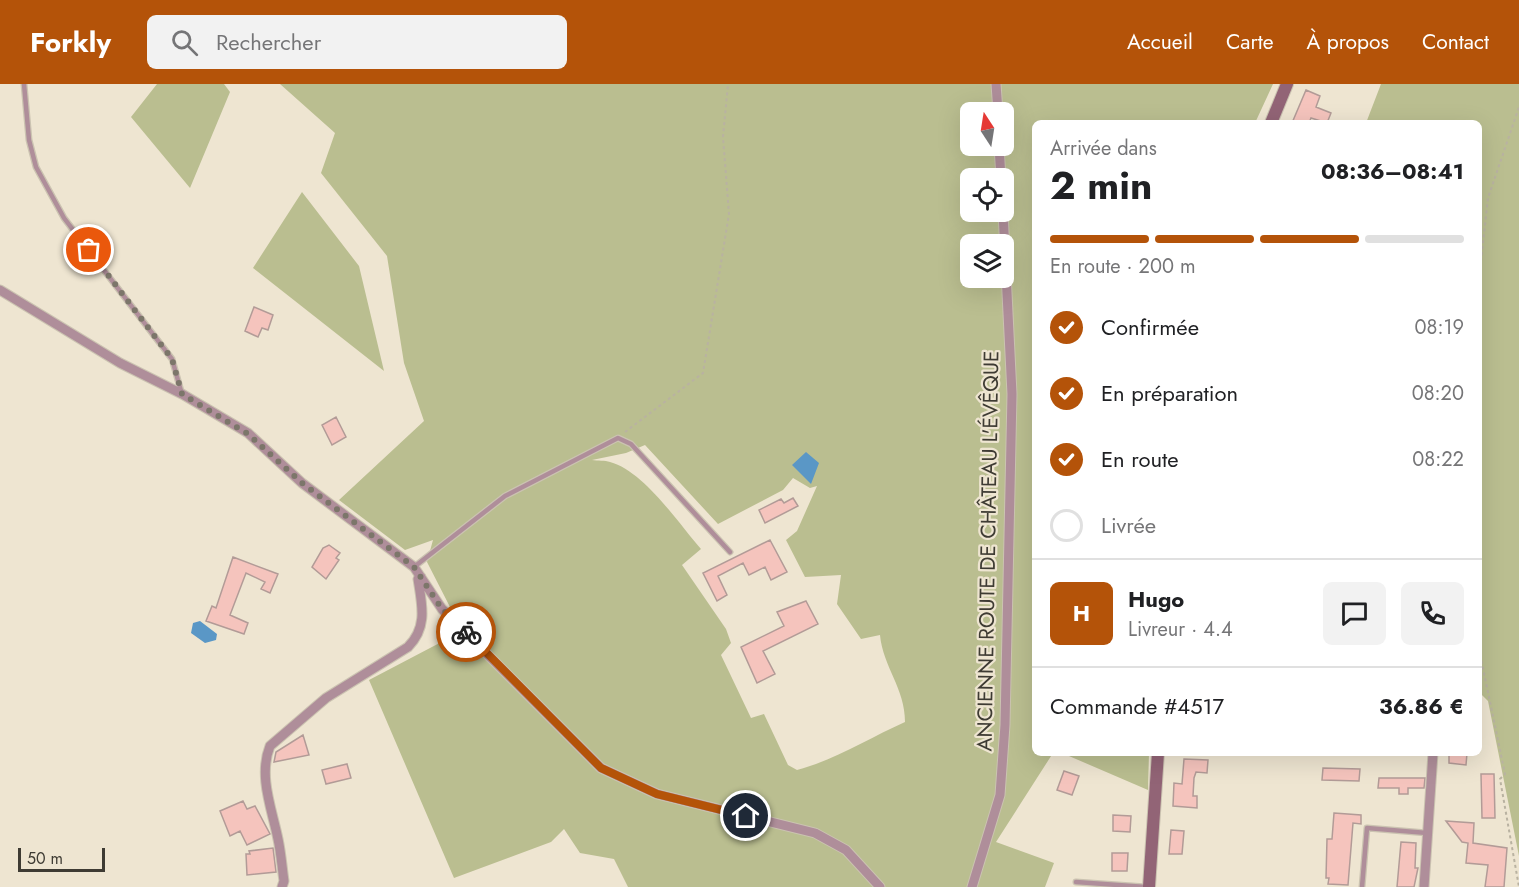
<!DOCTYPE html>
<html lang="fr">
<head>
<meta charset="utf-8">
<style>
	:root { --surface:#fff; --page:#f2f2f2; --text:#202124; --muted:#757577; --line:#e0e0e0; --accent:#b45309 }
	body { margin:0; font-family:Jost,sans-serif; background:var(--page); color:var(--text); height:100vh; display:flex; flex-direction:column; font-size:22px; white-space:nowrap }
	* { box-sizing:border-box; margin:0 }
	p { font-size:20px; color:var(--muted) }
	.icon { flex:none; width:33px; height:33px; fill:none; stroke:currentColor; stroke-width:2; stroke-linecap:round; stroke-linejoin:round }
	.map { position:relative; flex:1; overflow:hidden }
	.side { position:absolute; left:1032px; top:36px; width:450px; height:636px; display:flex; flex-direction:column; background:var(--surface); border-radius:9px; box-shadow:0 6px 24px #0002 }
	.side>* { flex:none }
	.needle { width:39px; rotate:348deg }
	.fabs { position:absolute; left:960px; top:18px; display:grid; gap:12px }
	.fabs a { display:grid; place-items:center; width:54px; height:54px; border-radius:9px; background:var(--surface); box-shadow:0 6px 24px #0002; font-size:30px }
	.scale { position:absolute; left:18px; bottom:15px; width:87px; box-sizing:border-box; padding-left:6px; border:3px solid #3e3b33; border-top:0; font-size:16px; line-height:21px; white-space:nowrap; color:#3e3b33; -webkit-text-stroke:4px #eee5d1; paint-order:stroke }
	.pin { position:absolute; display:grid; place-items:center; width:51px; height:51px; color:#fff; margin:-26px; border:3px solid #fff; border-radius:50%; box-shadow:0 2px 6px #0007 }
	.courier { position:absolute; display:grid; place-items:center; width:60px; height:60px; margin:-30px; border:4px solid #b45309; border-radius:50%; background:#fff; color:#222; box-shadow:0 2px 8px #0007 }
	.head em { font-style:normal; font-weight:700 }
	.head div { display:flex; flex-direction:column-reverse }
	.head { display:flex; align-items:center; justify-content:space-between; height:102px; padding:0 18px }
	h1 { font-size:39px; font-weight:700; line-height:45px }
	.bar { display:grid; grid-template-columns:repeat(4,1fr); gap:9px 6px; align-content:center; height:72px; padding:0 18px }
	.bar i { height:8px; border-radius:4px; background:var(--line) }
	.bar .on { background:var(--accent) }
	.bar p { grid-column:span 4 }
	.line { display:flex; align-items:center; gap:15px; padding:0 18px; border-top:2px solid var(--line) }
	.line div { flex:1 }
	.round { display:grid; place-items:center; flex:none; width:63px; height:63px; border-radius:9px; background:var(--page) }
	ol { padding:0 18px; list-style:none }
	li { display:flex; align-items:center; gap:18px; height:66px }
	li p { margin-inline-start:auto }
	li .icon { padding:6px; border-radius:50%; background:var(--accent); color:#fff; stroke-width:4 }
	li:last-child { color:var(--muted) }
	li i { width:33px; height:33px; border:3px solid var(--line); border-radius:50% }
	header { display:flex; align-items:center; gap:36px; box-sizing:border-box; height:84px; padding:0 30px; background:var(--accent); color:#fff }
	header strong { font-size:28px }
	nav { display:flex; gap:33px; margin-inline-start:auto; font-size:21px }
	.search { width:420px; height:54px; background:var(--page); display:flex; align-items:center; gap:15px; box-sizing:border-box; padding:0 21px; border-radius:9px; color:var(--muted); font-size:22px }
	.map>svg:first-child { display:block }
	.green { fill:#babe90; fill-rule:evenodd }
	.water { fill:#5a97c6 }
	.building { fill:#f5c4bd; stroke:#b29b97; stroke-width:1.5 }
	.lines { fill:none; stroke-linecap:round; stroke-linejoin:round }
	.service-casing { stroke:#cbc3b1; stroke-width:7 }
	.minor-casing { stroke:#cbc3b1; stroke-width:11 }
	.secondary-casing { stroke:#cbc3b1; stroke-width:14 }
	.path { stroke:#b9b2a1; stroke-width:2; stroke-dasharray:3 3; stroke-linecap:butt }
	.service { stroke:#af8e9a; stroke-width:4.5 }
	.minor { stroke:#af8e9a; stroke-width:9 }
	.secondary { stroke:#926476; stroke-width:12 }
	.done { stroke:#7c766a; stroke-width:6; stroke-dasharray:0 10.8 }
	.route { stroke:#b45309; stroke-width:8 }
	.labels { text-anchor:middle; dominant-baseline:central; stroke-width:4.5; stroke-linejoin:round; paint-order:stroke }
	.street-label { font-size:21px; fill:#3e3b33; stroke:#eee5d1 }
</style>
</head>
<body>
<header>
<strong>Forkly</strong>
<div class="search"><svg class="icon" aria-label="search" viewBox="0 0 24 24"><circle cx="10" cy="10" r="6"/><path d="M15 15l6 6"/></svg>Rechercher</div>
<nav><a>Accueil</a><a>Carte</a><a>À propos</a><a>Contact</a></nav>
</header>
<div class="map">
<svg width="1519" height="803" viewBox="0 0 1519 803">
	<rect width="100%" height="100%" fill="#eee5d1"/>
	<path class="green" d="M 157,0 L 224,0 L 230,8 L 190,104 L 131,33 Z
		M 280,0 L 1273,0 L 1255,39 L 1035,39 L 1035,669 L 1053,669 L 996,758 L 1054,779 L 1045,803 L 628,803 L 614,775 L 580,769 L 564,745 L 551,758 L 454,794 L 369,596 L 451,553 L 450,523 L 427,478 L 433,456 L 405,466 L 339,416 L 424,337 L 404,279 L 387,172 L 321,89 L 335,49 ZM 970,28 L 1004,28 L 1004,62 L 970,62 ZM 970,94 L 1004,94 L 1004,128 L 970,128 ZM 970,160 L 1004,160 L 1004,194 L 970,194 ZM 645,361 L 718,440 L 783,406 L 793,394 L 810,404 L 817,402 L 797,447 L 786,456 L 805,493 L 841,491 L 837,520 L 861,555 L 880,551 C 883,583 905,604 905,638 C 869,654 835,676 797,686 L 788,681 L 764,630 L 751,634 L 721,571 L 731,559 L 726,545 L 682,481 L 701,465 C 679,440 644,387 610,378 C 605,376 598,377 592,376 L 626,369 Z
		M 1381,0 L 1519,0 L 1519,772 L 1488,617 L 1479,608 L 1479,39 L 1366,39 Z
		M 302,108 L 359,182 L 384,287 L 253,184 Z
		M 1062,669 L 1149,669 L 1148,706 Z"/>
	<path class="water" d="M 806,368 L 819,379 L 811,400 L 792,381 Z
		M 200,537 L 217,550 L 216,556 L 205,559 L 191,549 L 193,539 Z"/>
	<path class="building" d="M 1306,6 L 1320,12 L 1316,23 L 1331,29 L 1327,39 L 1311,34 L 1309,39 L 1292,39 Z
		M 254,223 L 273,231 L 268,246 L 262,244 L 258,253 L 245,247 Z
		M 336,333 L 346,353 L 332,361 L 322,341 Z
		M 793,414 L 798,422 L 765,439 L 759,426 L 781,415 L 784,419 Z
		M 770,456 L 787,488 L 771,496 L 765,483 L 749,491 L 743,479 L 718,492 L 727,511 L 717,517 L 703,489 Z
		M 329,461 L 340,469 L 336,474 L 339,476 L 326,495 L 312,483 L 323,464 Z
		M 233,473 L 278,490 L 270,509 L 261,505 L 265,498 L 246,489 L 230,531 L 248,539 L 244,550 L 206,537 L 212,522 L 216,524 Z
		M 806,517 L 818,540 L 763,567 L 775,590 L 757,599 L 741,563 L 784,542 L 777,528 Z
		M 303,651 L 309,671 L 274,678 L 276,668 Z
		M 1449,669 L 1467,669 L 1466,681 L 1449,679 Z
		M 1184,675 L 1208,676 L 1207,689 L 1196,688 L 1194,694 L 1193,712 L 1197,712 L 1197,724 L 1173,722 L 1174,699 L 1182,700 Z
		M 347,680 L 351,694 L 326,700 L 322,686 Z
		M 1323,684 L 1360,685 L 1359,697 L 1322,696 Z
		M 1064,687 L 1079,692 L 1072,711 L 1057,706 Z
		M 1481,690 L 1494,690 L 1495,734 L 1482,734 Z
		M 1379,694 L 1425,694 L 1424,704 L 1408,704 L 1408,710 L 1399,710 L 1399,704 L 1378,704 Z
		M 243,717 L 247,725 L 255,722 L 270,750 L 247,761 L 240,747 L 230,752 L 220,727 Z
		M 1334,729 L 1361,731 L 1361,740 L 1353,739 L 1348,801 L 1328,800 L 1329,794 L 1326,794 L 1327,755 L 1332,755 Z
		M 1113,731 L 1131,732 L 1130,748 L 1113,747 Z
		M 1446,737 L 1474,739 L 1473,759 L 1507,764 L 1504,803 L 1485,803 L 1488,781 L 1466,779 L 1468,759 L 1462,758 Z
		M 1171,746 L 1184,747 L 1182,770 L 1169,770 Z
		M 1401,758 L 1416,759 L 1415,784 L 1418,784 L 1414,803 L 1397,803 Z
		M 273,764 L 276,788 L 247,791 L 246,770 L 250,770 L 249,767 Z
		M 1112,769 L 1128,769 L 1127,787 L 1112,787 Z"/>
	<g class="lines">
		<defs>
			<path id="service" d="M 24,0 L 29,56 L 36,83 L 64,134 L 172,275 L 181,307
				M 414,483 L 505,412 L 618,354 L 631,360 L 730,468
				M 1076,798 L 1146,803
				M 1362,803 L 1367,744 L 1427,749"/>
			<path id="minor" d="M 996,0 L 998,28
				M 999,62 L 1001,94
				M 0,206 L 120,279 L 182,310 L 248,349 L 302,399 L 414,483 L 442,525 L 601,684 L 657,710 L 815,749 L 846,766 L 880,803
				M 282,803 L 284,797 C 282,783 281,769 278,755 C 272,725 258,692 270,662 L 326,614 L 408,563 C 428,543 422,521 418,495 L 421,493
				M 972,803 L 1000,711 L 1005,641 L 1012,310 L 1003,128
				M 1424,803 L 1433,669"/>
			<path id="secondary" d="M 1271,39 L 1287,0
				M 1149,803 L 1158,669"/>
		</defs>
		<use href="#service" class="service-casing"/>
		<use href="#minor" class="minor-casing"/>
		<use href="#secondary" class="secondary-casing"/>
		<path class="path" d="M 1479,195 L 1488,114 L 1519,23
			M 625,348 L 703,289 L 729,130 L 723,53 L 728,0
			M 1479,565 L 1505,690 L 1500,695 L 1519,803"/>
		<use href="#service" class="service"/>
		<use href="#minor" class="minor"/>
		<use href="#secondary" class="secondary"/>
	</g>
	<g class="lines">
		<path class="done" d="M 89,166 L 172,275 L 182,310 L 248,350 L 302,399 L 414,483 L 442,525 L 466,548"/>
		<path class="route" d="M 466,548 L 601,684 L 657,710 L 746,732"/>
	</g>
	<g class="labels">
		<g class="street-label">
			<text transform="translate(988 467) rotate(-89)">ANCIENNE ROUTE DE CHÂTEAU L'ÉVÊQUE</text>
		</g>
	</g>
</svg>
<div class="fabs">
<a><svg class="needle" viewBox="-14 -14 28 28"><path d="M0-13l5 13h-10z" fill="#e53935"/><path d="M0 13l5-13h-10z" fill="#757577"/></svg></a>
<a><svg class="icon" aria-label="locate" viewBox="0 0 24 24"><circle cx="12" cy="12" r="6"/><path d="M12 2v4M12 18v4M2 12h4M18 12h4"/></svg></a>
<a><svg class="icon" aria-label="layers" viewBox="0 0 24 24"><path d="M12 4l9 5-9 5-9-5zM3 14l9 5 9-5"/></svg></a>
</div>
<div class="scale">50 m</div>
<div class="pin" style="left:89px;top:166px;background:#ea580c"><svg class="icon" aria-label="bag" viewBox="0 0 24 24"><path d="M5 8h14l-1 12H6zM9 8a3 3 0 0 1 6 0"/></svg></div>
<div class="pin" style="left:746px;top:732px;background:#1f2937"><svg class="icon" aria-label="home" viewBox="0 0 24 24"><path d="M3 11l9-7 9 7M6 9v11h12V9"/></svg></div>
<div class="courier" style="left:466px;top:548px"><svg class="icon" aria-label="bike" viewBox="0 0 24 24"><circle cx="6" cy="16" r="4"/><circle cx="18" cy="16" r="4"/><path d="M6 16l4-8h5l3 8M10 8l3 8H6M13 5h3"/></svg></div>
<section class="side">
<div class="head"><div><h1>2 min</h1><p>Arrivée dans</p></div><em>08:36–08:41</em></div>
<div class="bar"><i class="on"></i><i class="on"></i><i class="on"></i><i></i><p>En route · 200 m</p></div>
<ol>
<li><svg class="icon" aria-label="check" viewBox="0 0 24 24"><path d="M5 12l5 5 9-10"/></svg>Confirmée<p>08:19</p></li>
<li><svg class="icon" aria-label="check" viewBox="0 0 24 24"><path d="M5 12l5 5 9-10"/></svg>En préparation<p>08:20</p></li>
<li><svg class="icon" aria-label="check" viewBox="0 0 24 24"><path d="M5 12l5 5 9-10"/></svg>En route<p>08:22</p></li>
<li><i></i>Livrée</li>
</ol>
<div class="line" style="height:108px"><b class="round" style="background:var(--accent);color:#fff">H</b><div><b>Hugo</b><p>Livreur · 4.4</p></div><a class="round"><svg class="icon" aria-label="chat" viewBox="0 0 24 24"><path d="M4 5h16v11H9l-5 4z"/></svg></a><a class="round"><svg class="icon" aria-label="phone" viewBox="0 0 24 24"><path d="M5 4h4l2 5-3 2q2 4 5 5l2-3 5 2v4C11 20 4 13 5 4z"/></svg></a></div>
<div class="line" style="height:78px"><div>Commande #4517</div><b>36.86 €</b></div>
</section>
</div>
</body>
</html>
